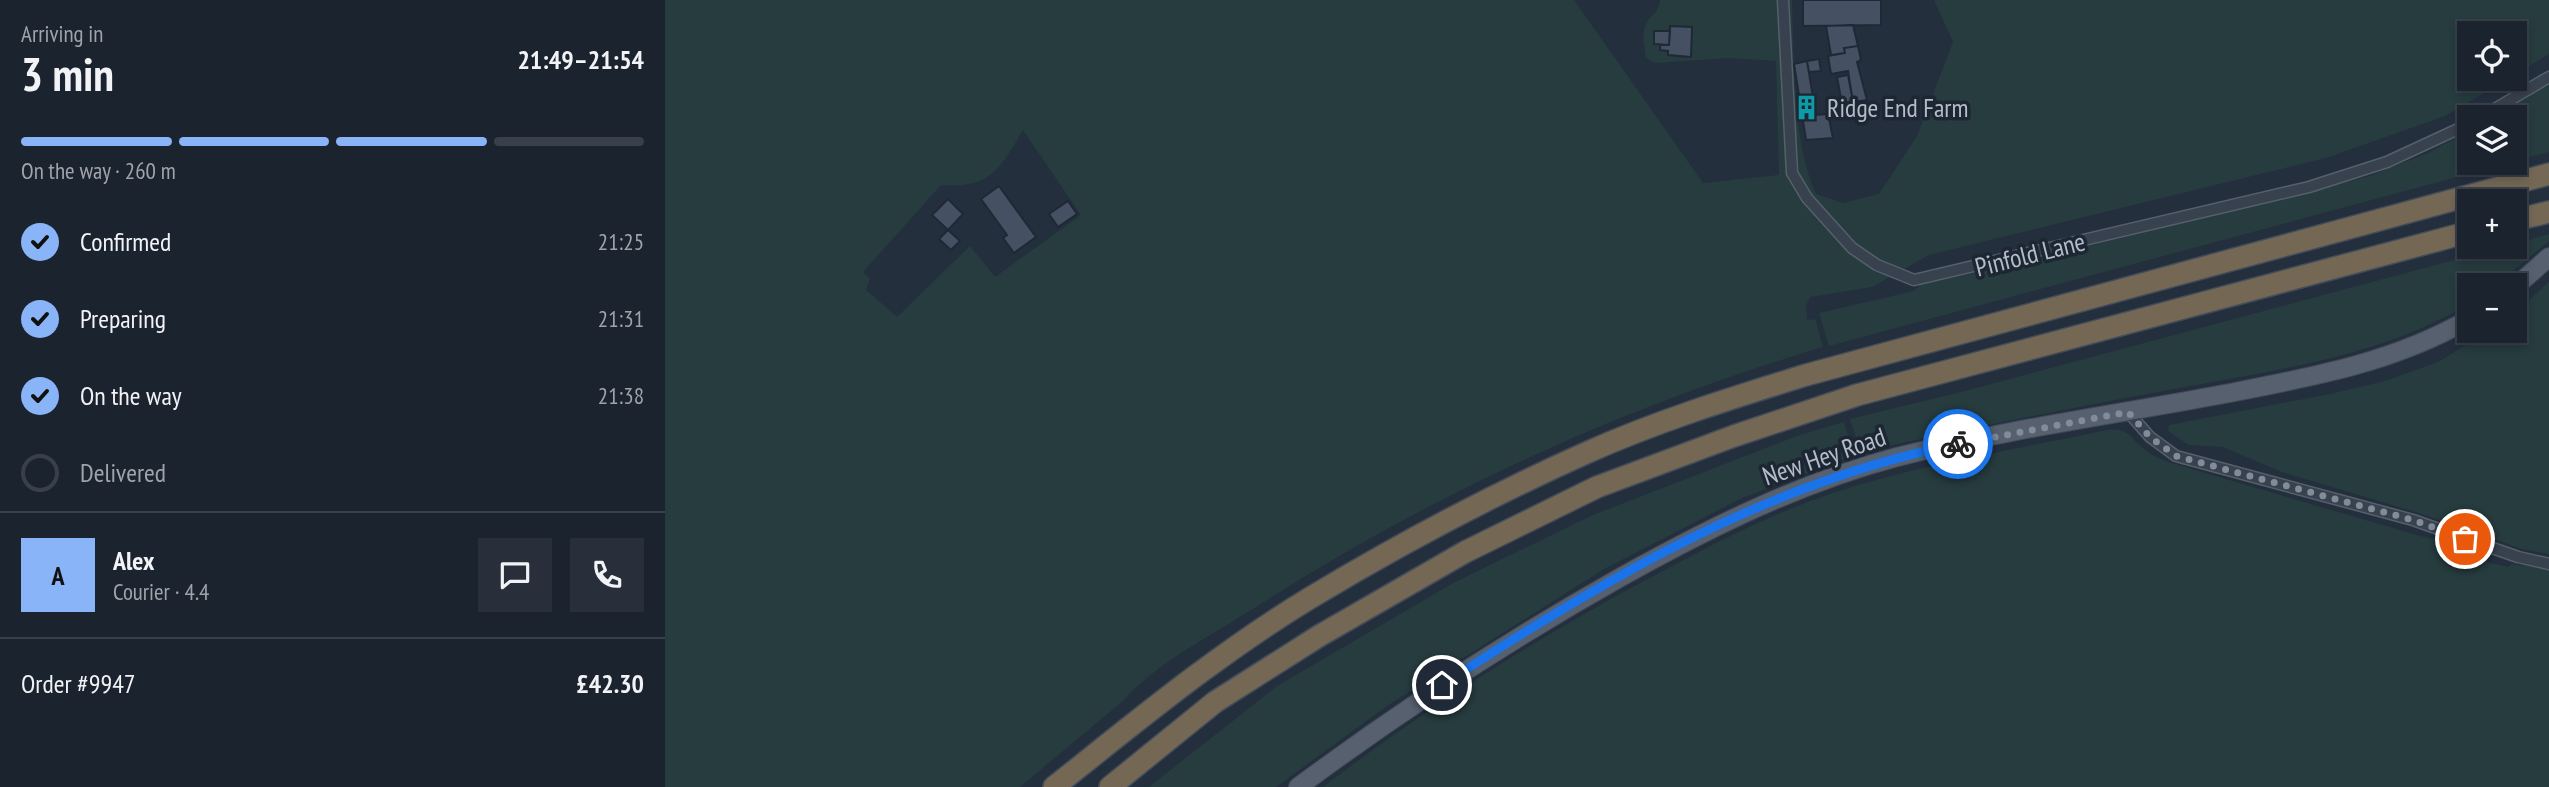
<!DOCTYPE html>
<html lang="en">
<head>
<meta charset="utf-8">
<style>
	:root { --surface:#1b232e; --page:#282f3a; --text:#f1f3f6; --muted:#a0a4aa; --line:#39404a; --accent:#8ab4f8 }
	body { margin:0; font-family:"PT Sans Narrow",sans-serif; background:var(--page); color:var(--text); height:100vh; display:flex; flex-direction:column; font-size:26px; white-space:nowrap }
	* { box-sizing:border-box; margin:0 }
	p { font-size:23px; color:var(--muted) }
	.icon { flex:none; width:38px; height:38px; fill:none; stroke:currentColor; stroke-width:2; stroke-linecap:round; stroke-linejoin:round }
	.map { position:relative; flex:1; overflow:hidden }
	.details { display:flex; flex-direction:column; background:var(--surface); width:665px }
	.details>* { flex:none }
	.controls { position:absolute; left:1792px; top:21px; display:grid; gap:14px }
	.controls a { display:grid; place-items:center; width:70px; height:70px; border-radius:0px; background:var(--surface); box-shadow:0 4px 10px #0003,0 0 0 2px var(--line); font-size:35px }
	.pin { position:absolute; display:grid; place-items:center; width:60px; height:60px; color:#fff; margin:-30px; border:4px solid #fff; border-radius:50%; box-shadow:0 2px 7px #0007 }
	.courier { position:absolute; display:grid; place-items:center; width:70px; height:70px; margin:-35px; border:5px solid #1a73e8; border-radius:50%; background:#fff; color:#222; box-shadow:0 2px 9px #0007 }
	.head em { font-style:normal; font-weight:600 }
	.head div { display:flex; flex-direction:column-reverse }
	.head { display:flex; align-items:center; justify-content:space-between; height:119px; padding:0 21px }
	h1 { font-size:46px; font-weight:600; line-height:52px }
	.bar { display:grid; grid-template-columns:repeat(4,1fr); gap:10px 7px; align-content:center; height:84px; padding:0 21px }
	.bar i { height:9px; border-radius:5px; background:var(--line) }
	.bar .current { background:var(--accent) }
	.bar p { grid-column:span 4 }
	.line { display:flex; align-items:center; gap:18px; padding:0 21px; border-top:2px solid var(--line) }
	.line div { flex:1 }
	.round { display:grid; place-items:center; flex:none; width:74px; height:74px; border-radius:0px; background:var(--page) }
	ol { padding:0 21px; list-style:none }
	li { display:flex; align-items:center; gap:21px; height:77px }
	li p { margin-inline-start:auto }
	li .icon { padding:7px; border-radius:50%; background:var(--accent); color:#111; stroke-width:4 }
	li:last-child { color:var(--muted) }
	li i { width:38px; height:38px; border:4px solid var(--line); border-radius:50% }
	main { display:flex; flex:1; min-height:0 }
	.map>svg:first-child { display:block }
	.green { fill:#263c3f; fill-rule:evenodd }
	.building { fill:#455162; stroke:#1f2835; stroke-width:2 }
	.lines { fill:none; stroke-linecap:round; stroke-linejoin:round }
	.minor-casing { stroke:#565f6c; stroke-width:13 }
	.primary-casing { stroke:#414a57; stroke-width:20 }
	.motorway-casing { stroke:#434c59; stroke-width:24 }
	.minor { stroke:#38414e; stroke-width:10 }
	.primary { stroke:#56606e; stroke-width:18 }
	.motorway { stroke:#746855; stroke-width:21 }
	.done { stroke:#828b98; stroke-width:7; stroke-dasharray:0 12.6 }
	.route { stroke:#1a73e8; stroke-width:9 }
	.labels { text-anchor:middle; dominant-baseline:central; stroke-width:7; stroke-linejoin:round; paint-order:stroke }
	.poi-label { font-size:26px; fill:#b4bcc9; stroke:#1d2633; text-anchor:start }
	.street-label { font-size:26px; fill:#b4bcc9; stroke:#1d2633 }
</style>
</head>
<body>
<main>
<section class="details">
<div class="head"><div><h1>3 min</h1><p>Arriving in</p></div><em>21:49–21:54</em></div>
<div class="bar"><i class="current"></i><i class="current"></i><i class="current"></i><i></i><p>On the way · 260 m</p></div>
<ol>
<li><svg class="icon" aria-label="check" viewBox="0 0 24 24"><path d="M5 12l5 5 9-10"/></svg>Confirmed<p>21:25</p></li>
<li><svg class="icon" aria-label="check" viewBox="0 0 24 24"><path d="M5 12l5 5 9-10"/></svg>Preparing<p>21:31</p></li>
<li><svg class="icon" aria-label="check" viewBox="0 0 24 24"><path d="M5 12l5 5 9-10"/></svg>On the way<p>21:38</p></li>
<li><i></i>Delivered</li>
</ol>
<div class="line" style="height:126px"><b class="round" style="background:var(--accent);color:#111">A</b><div><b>Alex</b><p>Courier · 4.4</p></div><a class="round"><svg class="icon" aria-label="chat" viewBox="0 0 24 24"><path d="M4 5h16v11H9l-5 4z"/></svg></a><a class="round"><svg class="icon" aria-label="phone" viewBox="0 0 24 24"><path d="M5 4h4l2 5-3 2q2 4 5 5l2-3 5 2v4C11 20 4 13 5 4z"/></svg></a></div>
<div class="line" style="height:91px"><div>Order #9947</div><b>£42.30</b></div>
</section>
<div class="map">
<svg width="1884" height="787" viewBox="0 0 1884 787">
	<rect width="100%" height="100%" fill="#242f3e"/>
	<path class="green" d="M 0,0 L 909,0 L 1038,183 L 1114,175 L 1111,61 L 1064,58 L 989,63 L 981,58 C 980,48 976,34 981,24 C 987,13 992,16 995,0 L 1127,0 C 1129,58 1127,141 1151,194 L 1178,203 L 1214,194 L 1252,136 L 1288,42 L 1269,0 L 1884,0 L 1884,54 L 1850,75 L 1850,33 L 1804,33 L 1804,79 L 1843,79 L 1780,116 L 1661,158 L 1264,255 L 1207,287 L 1145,297 L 1141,306 L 1142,320 L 1150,319 L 1158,347 C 954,408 762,496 583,612 C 540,639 492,663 458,701 L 355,787 L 0,787 ZM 358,130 L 416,215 L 330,277 L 305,246 L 232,317 L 201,290 L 205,279 L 198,272 L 276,185 C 325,189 335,169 358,130 Z
		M 1884,84 L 1884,152 L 1850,161 L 1850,117 L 1828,117 Z
		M 1804,131 L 1804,163 L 1844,163 L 1164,346 L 1154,313 L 1249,291 L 1256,284 L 1340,267 L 1705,176 L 1763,153 Z
		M 1884,234 L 1884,241 L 1831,285 L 1804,285 L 1804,303 L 1800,306 C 1713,357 1618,368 1520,387 C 1412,407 1303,428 1196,452 L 1185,419 L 1300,391 L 1838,247 L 1850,247 L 1850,244 Z
		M 1884,282 L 1884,554 L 1857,549 L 1754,513 L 1617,472 L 1558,447 L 1524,445 L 1503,431 L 1504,425 L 1665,394 L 1720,381 L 1773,362 L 1824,331 L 1850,331 L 1850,312 Z
		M 1179,422 L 1189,455 L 1077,498 L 939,569 L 722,706 L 611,787 L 484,787 L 612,686 L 790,582 L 928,515 L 1137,434 Z
		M 1442,430 C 1467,428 1464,439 1482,451 C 1488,456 1496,459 1503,462 L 1755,536 L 1799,545 L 1820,554 L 1822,562 L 1844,567 L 1846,564 L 1884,569 L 1884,787 L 658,787 C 763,706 877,635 994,573 C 1048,544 1104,515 1162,495 C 1252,464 1348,450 1442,430 Z"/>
	<path class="building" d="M 1138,0 L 1216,0 L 1216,25 L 1138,26 Z
		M 1188,25 L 1193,46 L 1179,48 L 1180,53 L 1166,55 L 1161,26 Z
		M 1005,26 L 1027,27 L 1026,57 L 1003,55 L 1003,51 L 995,50 L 995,45 L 1004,45 Z
		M 989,31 L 1005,31 L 1004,45 L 989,44 Z
		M 1193,46 L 1196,60 L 1192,62 L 1202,100 L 1188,102 L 1183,71 L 1166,74 L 1163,56 L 1180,53 L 1179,48 Z
		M 1154,59 L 1156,71 L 1144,72 L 1142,61 Z
		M 1142,61 L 1151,115 L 1163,114 L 1168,138 L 1141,140 L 1129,64 Z
		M 1183,75 L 1188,102 L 1177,104 L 1172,77 Z
		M 334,186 L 371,237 L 349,253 L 338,238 L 342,235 L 316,199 Z
		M 283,199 L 298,214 L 283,230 L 267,215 Z
		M 403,201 L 412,214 L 393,227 L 384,214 Z
		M 283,230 L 295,241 L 286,250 L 274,239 Z"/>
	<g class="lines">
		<defs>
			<path id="minor" d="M 1118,0 L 1127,173 L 1142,198 L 1187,248 L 1212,265 L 1249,280 L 1644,187 L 1722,162 L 1804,124
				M 1816,117 L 1884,77
				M 1463,412 L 1485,437 L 1511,456 L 1748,520 L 1853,557 L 1884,564"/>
			<path id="primary" d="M 1850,287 L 1884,257
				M 633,787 C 737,710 844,640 956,577 C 1044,528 1134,483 1232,457 C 1338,430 1447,415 1554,395 C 1641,378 1726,364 1804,319"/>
			<path id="motorway" d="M 1850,220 L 1884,212
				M 389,787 C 472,721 554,653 645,598 C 733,545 827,495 921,453 C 992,421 1067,398 1141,375 L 1884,174
				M 445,787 L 550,702 L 654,636 L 800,552 L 932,487 L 1069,436 L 1192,395 L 1804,232"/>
		</defs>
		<use href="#minor" class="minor-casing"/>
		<use href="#primary" class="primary-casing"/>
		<use href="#motorway" class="motorway-casing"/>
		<use href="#minor" class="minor"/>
		<use href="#primary" class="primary"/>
		<use href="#motorway" class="motorway"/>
	</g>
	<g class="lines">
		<path class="done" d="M 1293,444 L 1463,412 L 1485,437 L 1511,456 L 1748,520 L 1800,539"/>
		<path class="route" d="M 777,685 C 936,581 1104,481 1293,444"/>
	</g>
	<defs>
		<symbol id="building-bare" viewBox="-9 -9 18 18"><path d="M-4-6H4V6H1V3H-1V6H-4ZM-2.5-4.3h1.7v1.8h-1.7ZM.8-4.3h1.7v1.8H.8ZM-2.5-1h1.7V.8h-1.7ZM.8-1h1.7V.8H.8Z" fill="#0f9aa8" stroke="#1d2633" stroke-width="2.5" paint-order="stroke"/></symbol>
	</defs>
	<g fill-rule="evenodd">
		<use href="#building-bare" x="1124" y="90" width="35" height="35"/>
	</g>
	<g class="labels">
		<g class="poi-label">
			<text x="1162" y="107">Ridge End Farm</text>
		</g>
		<g class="street-label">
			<text transform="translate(1365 254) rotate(-14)">Pinfold Lane</text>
			<text transform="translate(1159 456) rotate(-19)">New Hey Road</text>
		</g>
	</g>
</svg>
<div class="controls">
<a><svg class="icon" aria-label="locate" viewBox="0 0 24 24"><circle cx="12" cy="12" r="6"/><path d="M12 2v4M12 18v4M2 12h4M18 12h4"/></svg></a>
<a><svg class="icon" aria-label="layers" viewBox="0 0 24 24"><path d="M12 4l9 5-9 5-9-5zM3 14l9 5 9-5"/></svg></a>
<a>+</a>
<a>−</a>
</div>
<div class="pin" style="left:1800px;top:539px;background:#ea580c"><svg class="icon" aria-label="bag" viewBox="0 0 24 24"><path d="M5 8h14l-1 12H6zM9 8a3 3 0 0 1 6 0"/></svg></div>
<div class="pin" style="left:777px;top:685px;background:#1f2937"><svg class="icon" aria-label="home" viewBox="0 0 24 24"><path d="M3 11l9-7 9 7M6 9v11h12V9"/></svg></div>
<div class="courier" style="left:1293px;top:444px"><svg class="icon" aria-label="bike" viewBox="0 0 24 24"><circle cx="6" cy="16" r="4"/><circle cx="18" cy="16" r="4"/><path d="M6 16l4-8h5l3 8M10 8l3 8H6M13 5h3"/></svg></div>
</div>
</main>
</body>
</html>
